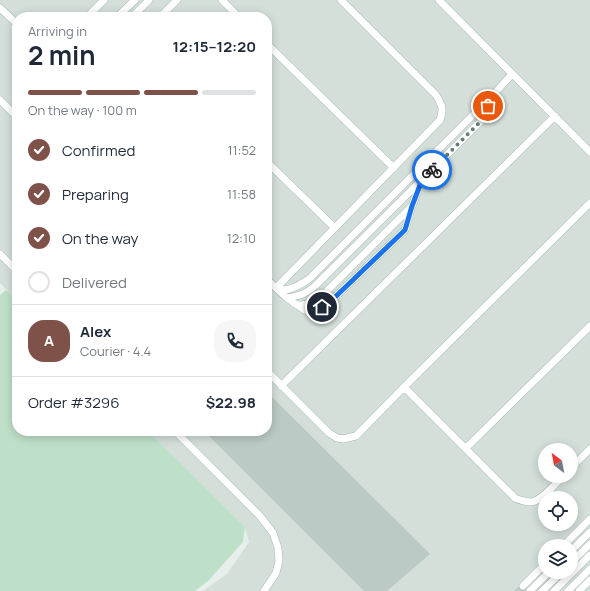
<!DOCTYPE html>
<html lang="en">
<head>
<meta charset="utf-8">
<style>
	:root { --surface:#fff; --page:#f6f6f7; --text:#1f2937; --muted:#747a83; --line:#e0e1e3; --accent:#7f5249 }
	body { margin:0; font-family:Manrope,sans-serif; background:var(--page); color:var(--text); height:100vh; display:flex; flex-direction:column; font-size:15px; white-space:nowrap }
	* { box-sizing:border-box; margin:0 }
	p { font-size:13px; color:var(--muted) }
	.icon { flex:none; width:22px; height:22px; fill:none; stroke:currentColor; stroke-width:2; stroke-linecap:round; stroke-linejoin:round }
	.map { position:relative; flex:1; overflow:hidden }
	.details { position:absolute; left:12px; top:12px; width:260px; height:424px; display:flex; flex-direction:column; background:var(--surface); border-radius:16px; box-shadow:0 2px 10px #0003 }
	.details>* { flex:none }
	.needle { width:26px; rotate:328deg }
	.buttons { position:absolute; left:538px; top:443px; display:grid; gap:8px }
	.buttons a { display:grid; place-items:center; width:40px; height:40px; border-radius:50%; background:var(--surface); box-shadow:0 2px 10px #0003; font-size:20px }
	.pin { position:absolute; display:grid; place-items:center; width:34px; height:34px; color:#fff; margin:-17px; border:2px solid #fff; border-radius:50%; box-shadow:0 1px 4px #0007 }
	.courier { position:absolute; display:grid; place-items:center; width:40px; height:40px; margin:-20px; border:3px solid #1a73e8; border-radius:50%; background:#fff; color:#222; box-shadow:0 1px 5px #0007 }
	.headline em { font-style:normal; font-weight:700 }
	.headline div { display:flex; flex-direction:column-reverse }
	.headline { display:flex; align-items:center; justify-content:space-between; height:68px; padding:0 16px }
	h1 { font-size:26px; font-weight:700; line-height:30px }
	.bar { display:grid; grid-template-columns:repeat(4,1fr); gap:6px 4px; align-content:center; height:48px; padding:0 16px }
	.bar i { height:5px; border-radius:3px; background:var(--line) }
	.bar .current { background:var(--accent) }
	.bar p { grid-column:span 4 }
	.line { display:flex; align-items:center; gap:10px; padding:0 16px; border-top:1px solid var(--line) }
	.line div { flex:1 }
	.round { display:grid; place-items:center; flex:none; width:42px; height:42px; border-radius:16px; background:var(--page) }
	ol { padding:0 16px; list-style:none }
	li { display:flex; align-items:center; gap:12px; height:44px }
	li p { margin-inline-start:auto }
	li .icon { padding:4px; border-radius:50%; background:var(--accent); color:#fff; stroke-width:4 }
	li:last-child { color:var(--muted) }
	li i { width:22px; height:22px; border:2px solid var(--line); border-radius:50% }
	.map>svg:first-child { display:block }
	.built { fill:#d4dfda; fill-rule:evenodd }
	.green { fill:#bfe0c8 }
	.building { fill:#bbcac4 }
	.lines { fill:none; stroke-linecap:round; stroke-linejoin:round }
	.lane-casing { stroke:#a8b8b2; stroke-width:8 }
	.lane { stroke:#fff; stroke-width:7 }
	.done { stroke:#687f78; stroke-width:4; stroke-dasharray:0 7.2 }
	.route { stroke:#1a73e8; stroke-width:5 }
</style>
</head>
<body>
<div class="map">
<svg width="590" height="591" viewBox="0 0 590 591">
	<rect width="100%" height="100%" fill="#e6efeb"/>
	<path class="built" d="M 0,0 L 590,0 L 590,591 L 203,591 L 227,574 L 249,542 L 245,527 L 148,431 L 267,431 L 267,17 L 17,17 L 17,300 L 0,283 ZM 545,450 L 571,450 L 571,476 L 545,476 ZM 545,498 L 571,498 L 571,524 L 545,524 ZM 545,546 L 571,546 L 571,572 L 545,572 Z"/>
	<path class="green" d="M 6,290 L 17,300 L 17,431 L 148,431 L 245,527 L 243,542 L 208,581 L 195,591 L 0,591 L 0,295 Z"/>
	<path class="building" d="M 267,392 L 430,554 L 387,591 L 364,591 L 204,431 L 267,431 Z
		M 521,584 L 528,591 L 514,591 Z"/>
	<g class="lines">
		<defs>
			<path id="lane" d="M 222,0 L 239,17
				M 341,0 L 436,95 C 442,105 444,109 440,120 L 276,288 L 287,298 C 299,296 306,294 315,286 L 484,118 L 493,95
				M 439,0 L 590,152
				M 0,8 L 17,24
				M 87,17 L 104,0
				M 117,17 L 135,0
				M 132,17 L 149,0
				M 160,17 L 177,0
				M 267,44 L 394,168
				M 0,100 L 17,117
				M 267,162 L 335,228
				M 0,254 L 17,271
				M 267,279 C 270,282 273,286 276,288 C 287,294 301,284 309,279 L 493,95 L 512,74
				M 287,298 C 290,300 293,302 295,304 C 304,308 316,300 323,295 L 412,206 L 421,182
				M 297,305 C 299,306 303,309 305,310 C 313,312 325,305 331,301 L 405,230 L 411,209
				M 267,371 L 329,433 L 337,438 L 343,439 L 356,436 L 404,387 L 590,203
				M 281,386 L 555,116
				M 404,387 L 515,498 C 520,500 525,502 531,502 C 542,501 555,484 563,476
				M 175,431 L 260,516 L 273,533 L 278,548 L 279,561 L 276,573 L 264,591
				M 466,448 L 590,326
				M 571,468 L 590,449
				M 563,546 L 590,519
				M 571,551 L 590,532
				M 571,563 L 590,544
				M 523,586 L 545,564
				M 530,591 L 549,572
				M 542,591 L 562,572
				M 554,591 L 590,555
				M 568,591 L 590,569
				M 579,591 L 590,580"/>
		</defs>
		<use href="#lane" class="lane-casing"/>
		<use href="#lane" class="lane"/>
	</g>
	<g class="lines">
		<path class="done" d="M 432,170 L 484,118 L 488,106"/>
		<path class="route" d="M 322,307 L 331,301 L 405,230 L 412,206 L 422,180 L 432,170"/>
	</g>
</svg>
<div class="buttons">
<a><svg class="needle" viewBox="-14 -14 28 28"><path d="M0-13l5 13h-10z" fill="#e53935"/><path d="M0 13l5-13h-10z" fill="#747a83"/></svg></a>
<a><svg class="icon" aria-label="locate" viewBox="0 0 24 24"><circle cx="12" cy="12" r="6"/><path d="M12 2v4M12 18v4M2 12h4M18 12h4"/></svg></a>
<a><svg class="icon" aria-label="layers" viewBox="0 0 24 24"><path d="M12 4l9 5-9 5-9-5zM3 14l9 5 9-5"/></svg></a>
</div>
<div class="pin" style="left:488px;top:106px;background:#ea580c"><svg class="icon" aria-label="bag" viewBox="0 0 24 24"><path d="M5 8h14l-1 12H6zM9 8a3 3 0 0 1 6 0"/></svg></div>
<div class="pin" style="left:322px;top:307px;background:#1f2937"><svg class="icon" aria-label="home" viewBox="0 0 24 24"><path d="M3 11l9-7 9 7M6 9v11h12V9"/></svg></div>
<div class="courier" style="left:432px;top:170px"><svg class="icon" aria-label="bike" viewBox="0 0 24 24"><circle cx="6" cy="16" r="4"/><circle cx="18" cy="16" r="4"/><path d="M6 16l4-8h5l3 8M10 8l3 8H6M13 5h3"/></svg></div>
<section class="details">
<div class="headline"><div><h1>2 min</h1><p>Arriving in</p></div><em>12:15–12:20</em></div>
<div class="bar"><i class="current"></i><i class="current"></i><i class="current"></i><i></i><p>On the way · 100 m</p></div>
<ol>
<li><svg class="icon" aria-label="check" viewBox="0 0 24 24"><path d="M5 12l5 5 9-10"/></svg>Confirmed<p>11:52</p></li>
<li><svg class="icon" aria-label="check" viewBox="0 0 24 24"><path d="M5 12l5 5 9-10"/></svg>Preparing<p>11:58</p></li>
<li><svg class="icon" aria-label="check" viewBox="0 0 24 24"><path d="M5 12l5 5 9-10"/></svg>On the way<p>12:10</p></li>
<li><i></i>Delivered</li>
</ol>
<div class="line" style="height:72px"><b class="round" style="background:var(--accent);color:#fff">A</b><div><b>Alex</b><p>Courier · 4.4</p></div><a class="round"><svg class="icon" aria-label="phone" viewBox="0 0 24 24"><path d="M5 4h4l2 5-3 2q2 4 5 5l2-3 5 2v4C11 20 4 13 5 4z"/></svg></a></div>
<div class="line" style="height:52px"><div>Order #3296</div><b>$22.98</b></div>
</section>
</div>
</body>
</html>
